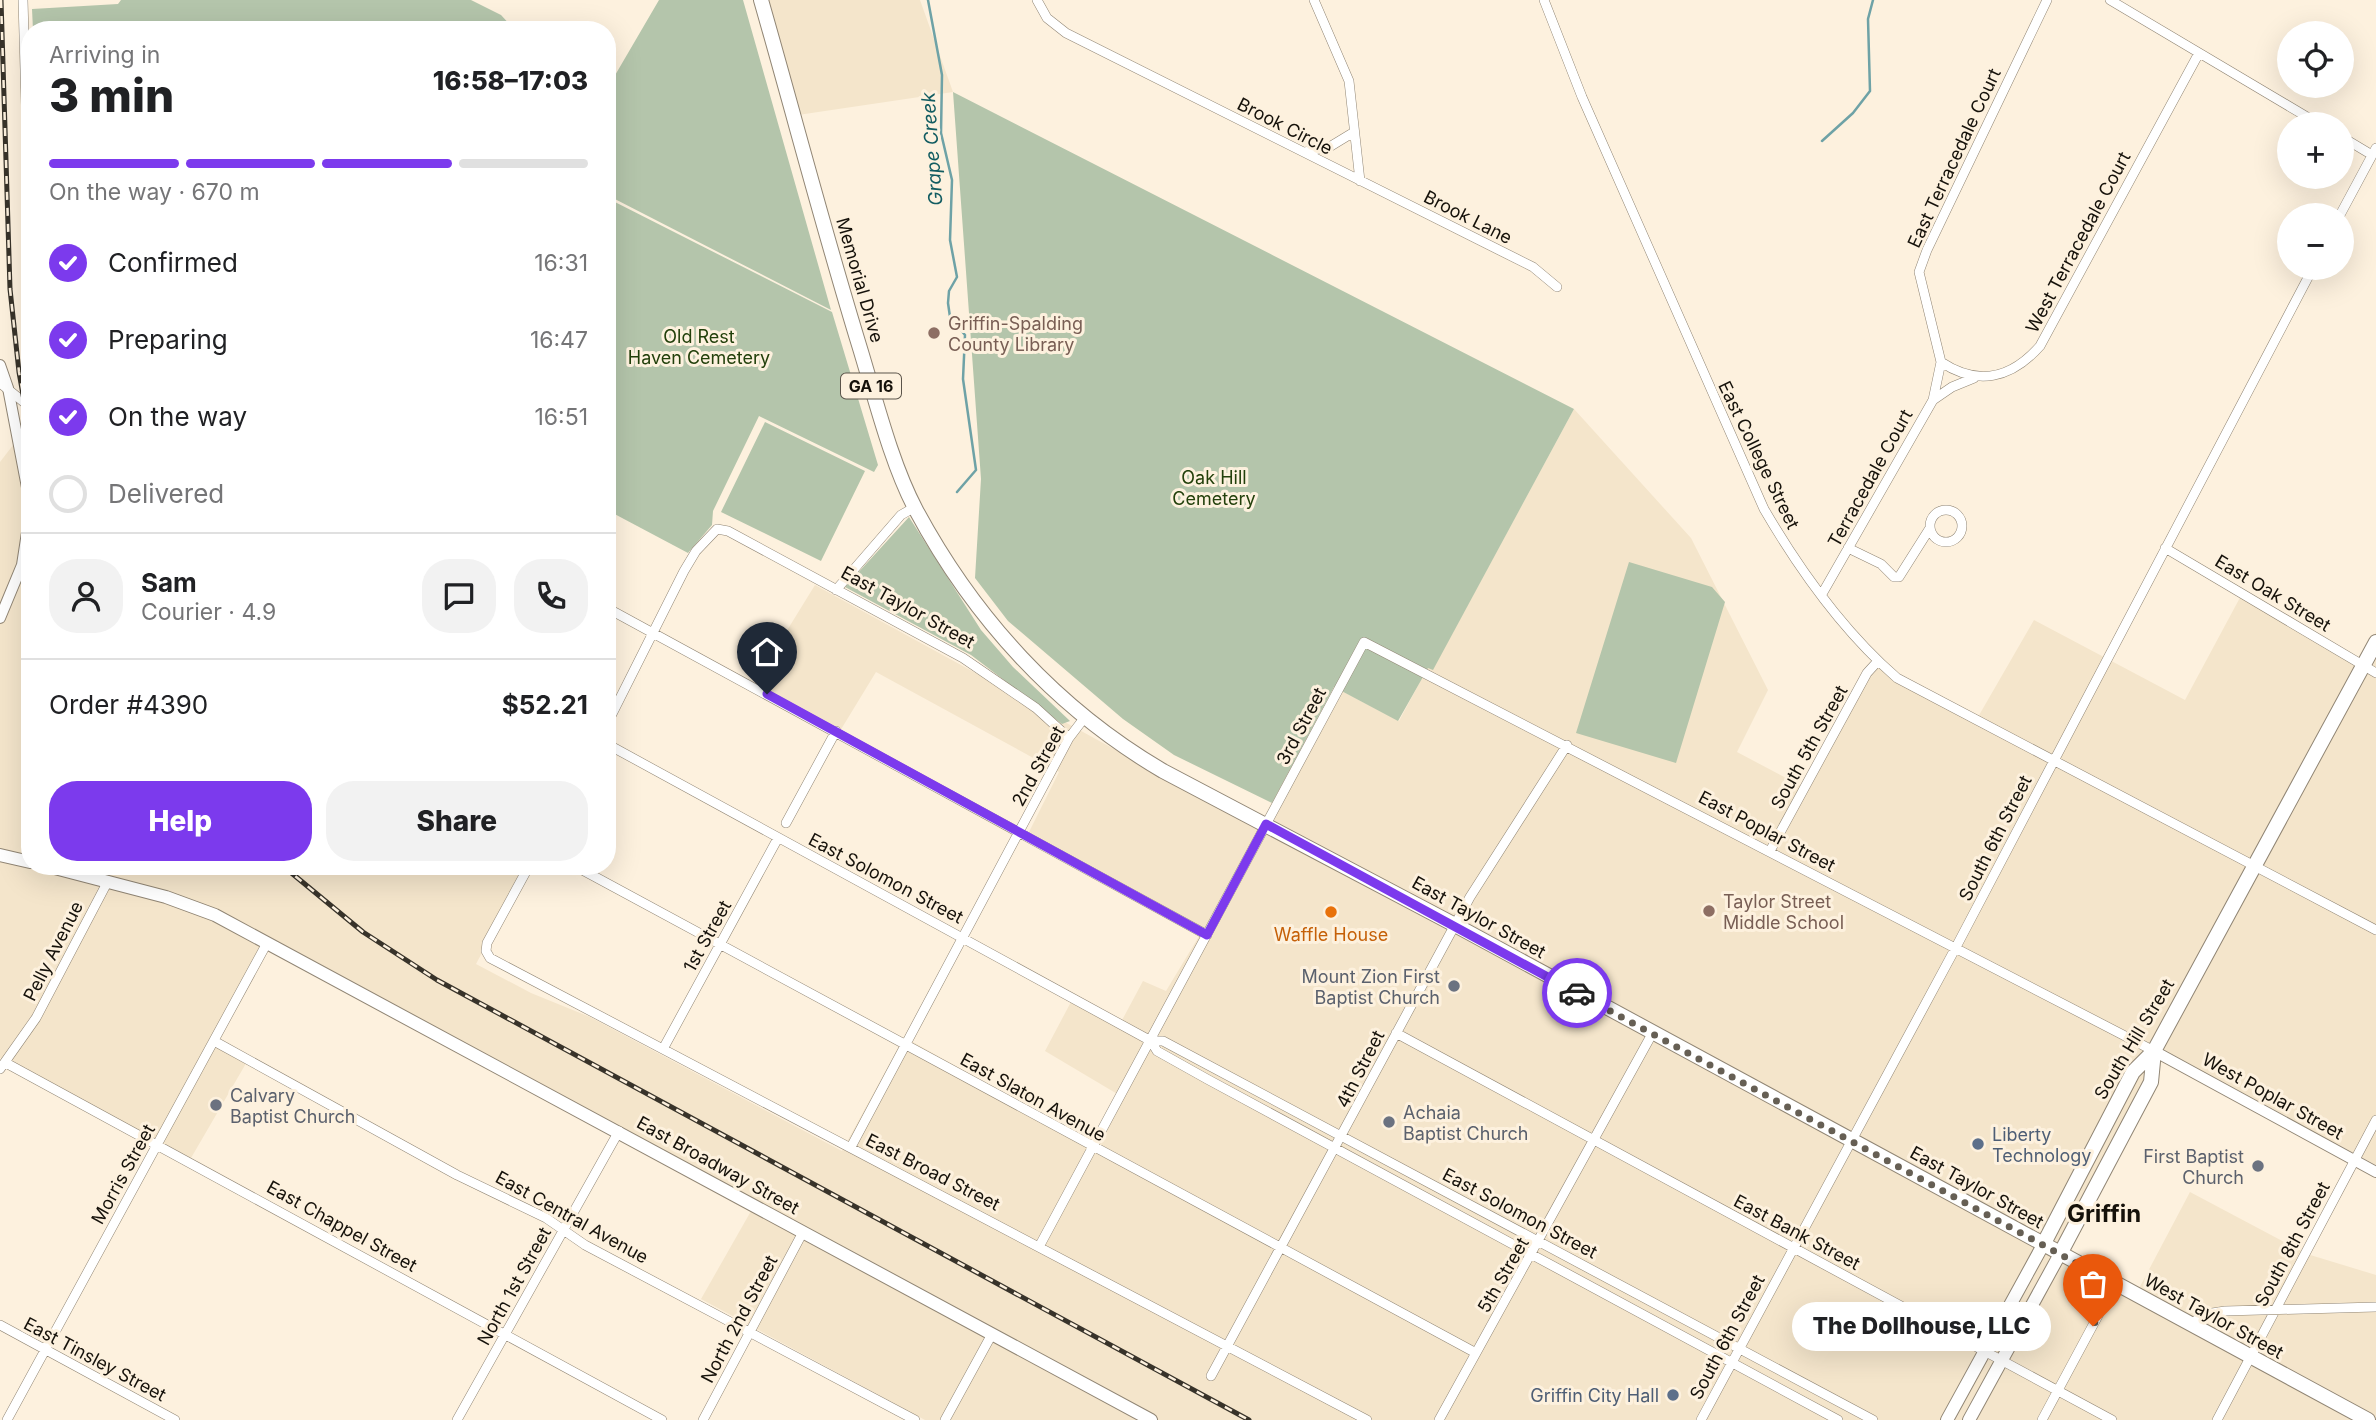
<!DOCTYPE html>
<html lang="en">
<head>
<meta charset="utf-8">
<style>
	:root { --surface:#fff; --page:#f2f2f2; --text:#202124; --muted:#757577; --line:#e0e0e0; --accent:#7c3aed }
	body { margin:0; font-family:Inter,sans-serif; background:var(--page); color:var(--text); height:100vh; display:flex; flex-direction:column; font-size:26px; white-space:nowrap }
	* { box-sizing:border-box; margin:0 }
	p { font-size:23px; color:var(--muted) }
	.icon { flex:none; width:38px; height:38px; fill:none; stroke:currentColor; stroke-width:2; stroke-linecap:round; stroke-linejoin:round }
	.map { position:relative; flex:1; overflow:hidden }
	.details { position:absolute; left:21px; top:21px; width:595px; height:854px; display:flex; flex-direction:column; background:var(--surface); border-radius:28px; box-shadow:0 7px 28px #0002 }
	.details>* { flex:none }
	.buttons { position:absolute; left:2277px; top:21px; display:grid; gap:14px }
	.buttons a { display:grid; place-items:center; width:77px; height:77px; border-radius:50%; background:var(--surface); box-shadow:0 7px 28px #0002; font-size:35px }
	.pin { position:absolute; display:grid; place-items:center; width:60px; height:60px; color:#fff; margin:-72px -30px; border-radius:50% 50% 50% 0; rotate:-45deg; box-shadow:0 0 7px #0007 }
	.pin .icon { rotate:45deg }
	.courier { position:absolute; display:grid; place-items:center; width:70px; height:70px; margin:-35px; border:5px solid #7c3aed; border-radius:50%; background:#fff; color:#222; box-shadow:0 2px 9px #0007 }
	.bubble { position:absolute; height:49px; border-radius:24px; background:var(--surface); box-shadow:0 7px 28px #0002; font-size:23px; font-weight:800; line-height:49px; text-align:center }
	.overview em { font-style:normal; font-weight:800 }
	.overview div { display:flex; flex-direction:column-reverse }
	.overview { display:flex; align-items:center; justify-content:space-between; height:119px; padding:0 28px }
	h1 { font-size:46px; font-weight:800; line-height:52px }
	.bar { display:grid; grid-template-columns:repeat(4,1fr); gap:10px 7px; align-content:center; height:84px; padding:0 28px }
	.bar i { height:9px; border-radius:5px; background:var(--line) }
	.bar .on { background:var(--accent) }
	.bar p { grid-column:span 4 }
	.line { display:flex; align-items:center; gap:18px; padding:0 28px; border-top:2px solid var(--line) }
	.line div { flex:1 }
	.round { display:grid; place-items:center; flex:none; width:74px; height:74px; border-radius:28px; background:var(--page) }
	ol { padding:0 28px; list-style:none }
	li { display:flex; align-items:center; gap:21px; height:77px }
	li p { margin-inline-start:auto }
	li .icon { padding:7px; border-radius:50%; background:var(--accent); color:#fff; stroke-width:4 }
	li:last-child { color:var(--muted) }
	li i { width:38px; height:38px; border:4px solid var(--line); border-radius:50% }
	.cta { display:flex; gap:14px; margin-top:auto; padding:14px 28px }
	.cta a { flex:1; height:80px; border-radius:28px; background:var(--accent); color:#fff; font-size:28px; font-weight:800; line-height:80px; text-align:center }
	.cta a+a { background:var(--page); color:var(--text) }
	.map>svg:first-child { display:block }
	.built { fill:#f4e5cb }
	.green { fill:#b4c5ab }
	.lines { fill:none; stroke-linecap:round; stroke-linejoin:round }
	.stream { stroke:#6ea2a6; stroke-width:2.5 }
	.minor-casing { stroke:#908574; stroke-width:10 }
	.tertiary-casing { stroke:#908574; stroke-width:12 }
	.secondary-casing { stroke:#908574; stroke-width:14 }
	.primary-casing { stroke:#908574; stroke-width:16 }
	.minor { stroke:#fff; stroke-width:9 }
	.tertiary { stroke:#fff; stroke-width:10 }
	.secondary { stroke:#fff; stroke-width:12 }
	.primary { stroke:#fff; stroke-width:14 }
	.rail-casing { stroke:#38332a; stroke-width:5 }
	.rail { stroke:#fdf1de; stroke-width:2.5; stroke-dasharray:8; stroke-linecap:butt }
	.done { stroke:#665f54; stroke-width:7; stroke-dasharray:0 12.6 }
	.route { stroke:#7c3aed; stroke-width:9 }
	.education-dot { fill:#8d6e63; stroke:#fdf1de; stroke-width:2.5 }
	.food-dot { fill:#e8710a; stroke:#fdf1de; stroke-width:2.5 }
	.worship-dot { fill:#6b7280; stroke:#fdf1de; stroke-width:2.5 }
	.service-dot { fill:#5c6f8a; stroke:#fdf1de; stroke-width:2.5 }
	.labels { text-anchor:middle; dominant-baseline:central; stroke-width:6; stroke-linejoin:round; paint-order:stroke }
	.shield { fill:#fdf1de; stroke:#5b544a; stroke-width:2 }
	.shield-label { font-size:16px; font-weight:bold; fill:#15110a }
	.street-label { font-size:18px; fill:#15110a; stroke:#fdf1de }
	.education-label { font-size:18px; fill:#785e54; stroke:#fdf1de; text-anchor:start }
	.park-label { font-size:18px; fill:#22400b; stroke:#fdf1de }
	.food-label { font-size:18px; fill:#c56008; stroke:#fdf1de }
	.worship-label { font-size:18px; fill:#5b616d; stroke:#fdf1de; text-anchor:end }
	.service-label { font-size:18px; fill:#4e5e75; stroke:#fdf1de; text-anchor:start }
	.water-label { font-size:19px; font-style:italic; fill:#125c61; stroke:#fdf1de }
	.district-label { font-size:24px; font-weight:bold; fill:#15110a; stroke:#fdf1de }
</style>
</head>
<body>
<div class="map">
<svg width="2376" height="1420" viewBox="0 0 2376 1420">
	<rect width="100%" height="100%" fill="#fdf1de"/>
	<path class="built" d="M 767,0 L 920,0 L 953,92 L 798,115 Z
		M 1574,409 L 1691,538 L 1768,690 L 1737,752 L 1805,788 L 1876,662 L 1978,717 L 2034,620 L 2185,700 L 2243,592 L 2360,664 L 2376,632 L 2376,1165 L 2162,1049 L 2057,1256 L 2135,1296 L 2190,1192 L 2307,1254 L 2376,1275 L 2376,1420 L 925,1420 L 701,1299 L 755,1204 L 270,942 L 217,1041 L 248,1060 L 191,1158 L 0,1058 L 0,462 L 30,423 L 30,866 L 528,866 L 476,964 L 531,993 L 590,1017 L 842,1151 L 904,1037 L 1091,1142 L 1119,1095 L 1045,1051 L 1072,1000 L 1120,1024 L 1143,981 L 1166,991 L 1204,928 L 1029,832 L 1059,772 L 876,672 L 840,731 L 754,684 L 815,585 L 1258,828 L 1334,687 L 1399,721 L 1428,667 L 1433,669 Z"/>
	<path class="green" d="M 121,0 L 471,0 L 501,15 L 515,30 L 33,30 L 32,9 L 118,4 Z
		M 659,0 L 743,0 L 831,310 L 607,195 L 607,80 L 614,77 Z
		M 953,92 L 1574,409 L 1433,670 L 1428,668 L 1398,721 L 1334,687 L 1272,803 L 1174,755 L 1123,719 L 1008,621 L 975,578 L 981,479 Z
		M 607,198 L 832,312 L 878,465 L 874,472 L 759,416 L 713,511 L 712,525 L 688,553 L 607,510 Z
		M 765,422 L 865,471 L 821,561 L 721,512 Z
		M 909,517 L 981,630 L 1013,667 L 1070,721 L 1062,724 L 971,655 L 845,587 Z
		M 1629,562 L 1712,587 L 1725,602 L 1676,763 L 1576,733 Z"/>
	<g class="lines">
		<path class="stream" d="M 928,0 L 942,75 L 941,133 L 952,180 L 950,240 L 957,277 L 949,291 L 948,303 L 950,317 L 965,335 L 963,379 L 976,470 L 957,492
			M 1822,141 L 1853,113 L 1870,91 L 1868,19 L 1873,0"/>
		<defs>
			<path id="minor" d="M 23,0 L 30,245
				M 1037,0 L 1047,18 L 1066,33 L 1533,267 L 1557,287
				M 1314,0 L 1349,81 L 1360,181
				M 1544,0 L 1582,97 L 1764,509 C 1799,569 1844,632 1897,678 L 2376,930
				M 2110,0 L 2319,124
				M 2342,137 L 2372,155
				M 1305,152 L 1331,146 L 1354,132
				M 2340,215 L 2376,148
				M 1941,362 C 1977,386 2011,379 2040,346 L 2199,53
				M 0,383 L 30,407
				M 1933,400 L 1952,387 L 1974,378
				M1930 526a16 16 0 1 1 32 0a16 16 0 1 1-32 0Z
				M 1848,548 L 1881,564 L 1894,577 L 1899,577 L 1930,528
				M 2165,548 L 2376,673
				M 836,590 L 901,515 L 915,507
				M 1822,594 L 1933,400 L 1941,362 L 1919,272 L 1927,250 L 2047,0
				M 607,608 L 1207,935
				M 607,724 L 684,571 L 696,551 L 717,529 L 728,531 L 963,658 L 1036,708 L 1069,738
				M 607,744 L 1151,1041 L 1163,1041 L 1873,1420
				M 786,823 L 836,731
				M 1770,851 L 1867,673 L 1878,661
				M 529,866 L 487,943 L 486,951 L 490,958 L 1367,1420
				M 575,866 L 1476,1353
				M 1396,1033 L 2112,1420
				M 214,1041 L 457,1175 L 546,1218 L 585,1245 L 915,1420
				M 1151,1041 L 1157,1051 L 1207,1079 L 1838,1420
				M 663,1049 L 778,838
				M 6,1063 L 662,1420
				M 0,1069 L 36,1018 L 108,881
				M 851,1147 L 1069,738 L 1085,717
				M 1040,1245 L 1364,642 L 2154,1051
				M 2190,1324 L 2206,1314 L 2225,1311 L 2376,1307
				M 0,1325 L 175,1420
				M 1211,1376 L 1470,897 L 1567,745
				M 7,1420 L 267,943
				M 457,1420 L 619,1131
				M 703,1420 L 803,1232
				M 945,1420 L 992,1334
				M 1439,1420 L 1652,1034
				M 1701,1420 L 1955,949 L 2313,268
				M 2042,1420 L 2115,1284
				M 2217,1420 L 2376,1120"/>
			<path id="tertiary" d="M 0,365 L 8,388 L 30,503
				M 0,618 L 22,565 L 30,513
				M 2154,1051 L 2376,1172"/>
			<path id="secondary" d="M 0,855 L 30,862
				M 47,866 L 166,897 L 215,915 L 1151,1420
				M 1947,1420 L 2043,1245
				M 1969,1420 L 2060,1254"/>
			<path id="primary" d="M 761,0 C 794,115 824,231 859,345 C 875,397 891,463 916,510 C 974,618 1057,709 1163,771 L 1455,925 L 2368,1420
				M 2043,1245 L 2133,1072 L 2154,1051 L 2376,642
				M 2060,1254 L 2151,1082 L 2154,1051"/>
		</defs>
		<use href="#minor" class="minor-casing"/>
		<use href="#tertiary" class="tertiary-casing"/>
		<use href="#secondary" class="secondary-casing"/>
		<use href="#primary" class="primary-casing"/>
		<use href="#minor" class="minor"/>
		<use href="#tertiary" class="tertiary"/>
		<use href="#secondary" class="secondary"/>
		<use href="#primary" class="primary"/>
		<defs>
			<path id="rail" d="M 1,0 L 10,289 L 19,372 L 30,434
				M 283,866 L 363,932 L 437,980 L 1249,1420"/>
		</defs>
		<use href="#rail" class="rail-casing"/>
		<use href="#rail" class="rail"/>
	</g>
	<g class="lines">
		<path class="done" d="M 1577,993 L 2115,1284 L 2093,1326"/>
		<path class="route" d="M 767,694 L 1207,935 L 1266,824 L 1577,993"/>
	</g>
	<g class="education-dot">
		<circle cx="934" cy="333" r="7"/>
		<circle cx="1709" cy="911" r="7"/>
	</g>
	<circle class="food-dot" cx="1331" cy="912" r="7"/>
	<g class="worship-dot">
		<circle cx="1454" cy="986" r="7"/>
		<circle cx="216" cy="1105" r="7"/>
		<circle cx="1389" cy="1122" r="7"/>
		<circle cx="2258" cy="1166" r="7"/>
	</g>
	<g class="service-dot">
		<circle cx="1978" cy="1144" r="7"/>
		<circle cx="1673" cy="1395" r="7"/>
	</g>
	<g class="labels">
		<rect class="shield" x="841" y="373.5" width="60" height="25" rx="5"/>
		<g class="shield-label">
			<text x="871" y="386">GA 16</text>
		</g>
		<g class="street-label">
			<text transform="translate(1285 126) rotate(27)">Brook Circle</text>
			<text transform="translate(1954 158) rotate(-65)">East Terracedale Court</text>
			<text transform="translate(1468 217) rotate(27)">Brook Lane</text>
			<text transform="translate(2078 242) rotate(-62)">West Terracedale Court</text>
			<text transform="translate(860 280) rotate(74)">Memorial Drive</text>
			<text transform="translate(1759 455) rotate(64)">East College Street</text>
			<text transform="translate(1870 478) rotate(-61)">Terracedale Court</text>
			<text transform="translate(2273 593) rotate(31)">East Oak Street</text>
			<text transform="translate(908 607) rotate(29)">East Taylor Street</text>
			<text transform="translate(1301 726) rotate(-62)">3rd Street</text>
			<text transform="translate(1809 747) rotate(-61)">South 5th Street</text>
			<text transform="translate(1038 766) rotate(-61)">2nd Street</text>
			<text transform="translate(1767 831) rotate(28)">East Poplar Street</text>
			<text transform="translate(1995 838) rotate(-63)">South 6th Street</text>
			<text transform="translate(886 878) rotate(28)">East Solomon Street</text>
			<text transform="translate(1479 917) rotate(29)">East Taylor Street</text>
			<text transform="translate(707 936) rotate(-61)">1st Street</text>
			<text transform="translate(53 951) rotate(-63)">Pelly Avenue</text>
			<text transform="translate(2134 1039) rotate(-59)">South Hill Street</text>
			<text transform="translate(1360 1069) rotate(-63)">4th Street</text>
			<text transform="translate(2273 1096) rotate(29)">West Poplar Street</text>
			<text transform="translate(1033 1097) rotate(29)">East Slaton Avenue</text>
			<text transform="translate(718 1165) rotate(29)">East Broadway Street</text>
			<text transform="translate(933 1172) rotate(27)">East Broad Street</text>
			<text transform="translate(123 1174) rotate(-61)">Morris Street</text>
			<text transform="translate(1977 1187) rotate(29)">East Taylor Street</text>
			<text transform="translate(1520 1213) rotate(28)">East Solomon Street</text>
			<text transform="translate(572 1217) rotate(29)">East Central Avenue</text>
			<text transform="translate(342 1226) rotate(29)">East Chappel Street</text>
			<text transform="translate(1797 1232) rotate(28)">East Bank Street</text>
			<text transform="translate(2292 1244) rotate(-62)">South 8th Street</text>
			<text transform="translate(1503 1275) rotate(-60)">5th Street</text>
			<text transform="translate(514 1286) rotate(-61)">North 1st Street</text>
			<text transform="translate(2214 1316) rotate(29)">West Taylor Street</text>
			<text transform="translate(739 1319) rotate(-62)">North 2nd Street</text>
			<text transform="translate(1727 1337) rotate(-62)">South 6th Street</text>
			<text transform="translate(95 1359) rotate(28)">East Tinsley Street</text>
		</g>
		<g class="education-label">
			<text x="948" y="323">Griffin-Spalding<tspan x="948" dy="21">County Library</tspan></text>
			<text x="1723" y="901">Taylor Street<tspan x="1723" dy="21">Middle School</tspan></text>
		</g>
		<g class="park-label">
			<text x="699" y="336">Old Rest<tspan x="699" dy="21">Haven Cemetery</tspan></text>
			<text x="1214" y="477">Oak Hill<tspan x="1214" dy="21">Cemetery</tspan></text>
		</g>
		<g class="food-label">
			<text x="1331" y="934">Waffle House</text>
		</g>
		<g class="worship-label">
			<text x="1440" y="976">Mount Zion First<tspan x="1440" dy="21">Baptist Church</tspan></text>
			<text x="230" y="1095" text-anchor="start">Calvary<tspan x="230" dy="21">Baptist Church</tspan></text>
			<text x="1403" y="1112" text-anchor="start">Achaia<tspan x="1403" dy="21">Baptist Church</tspan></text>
			<text x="2244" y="1156">First Baptist<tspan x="2244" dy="21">Church</tspan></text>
		</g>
		<g class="service-label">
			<text x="1992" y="1134">Liberty<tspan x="1992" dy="21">Technology</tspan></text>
			<text x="1659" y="1395" text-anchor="end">Griffin City Hall</text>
		</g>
		<g class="water-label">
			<text transform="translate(932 149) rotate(-94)">Grape Creek</text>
		</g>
		<g class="district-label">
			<text x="2104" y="1213">Griffin</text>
		</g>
	</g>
</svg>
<div class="buttons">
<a><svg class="icon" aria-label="locate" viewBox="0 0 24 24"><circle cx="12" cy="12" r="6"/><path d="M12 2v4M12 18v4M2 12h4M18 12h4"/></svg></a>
<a>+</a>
<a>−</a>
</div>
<div class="pin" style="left:2093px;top:1326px;background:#ea580c"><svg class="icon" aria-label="bag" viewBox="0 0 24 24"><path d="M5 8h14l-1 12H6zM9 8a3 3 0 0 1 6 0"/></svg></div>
<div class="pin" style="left:767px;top:694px;background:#1f2937"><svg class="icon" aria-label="home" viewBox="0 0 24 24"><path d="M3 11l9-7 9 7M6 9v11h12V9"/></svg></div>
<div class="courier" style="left:1577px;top:993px"><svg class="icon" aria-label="car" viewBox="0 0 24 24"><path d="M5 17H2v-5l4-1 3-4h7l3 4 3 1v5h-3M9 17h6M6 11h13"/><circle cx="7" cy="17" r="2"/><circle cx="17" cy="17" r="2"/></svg></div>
<div class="bubble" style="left:1792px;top:1302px;width:259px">The Dollhouse, LLC</div>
<section class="details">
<div class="overview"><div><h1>3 min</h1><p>Arriving in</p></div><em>16:58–17:03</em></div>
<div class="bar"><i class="on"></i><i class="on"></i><i class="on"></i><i></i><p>On the way · 670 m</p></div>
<ol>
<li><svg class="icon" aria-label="check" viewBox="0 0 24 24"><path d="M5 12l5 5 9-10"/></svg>Confirmed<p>16:31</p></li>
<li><svg class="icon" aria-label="check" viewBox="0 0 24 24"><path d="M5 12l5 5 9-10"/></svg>Preparing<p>16:47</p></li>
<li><svg class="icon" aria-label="check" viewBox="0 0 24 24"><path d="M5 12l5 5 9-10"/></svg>On the way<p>16:51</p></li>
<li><i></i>Delivered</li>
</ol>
<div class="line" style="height:126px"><a class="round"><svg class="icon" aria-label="person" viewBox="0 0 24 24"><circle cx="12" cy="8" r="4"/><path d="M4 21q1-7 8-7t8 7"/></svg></a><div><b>Sam</b><p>Courier · 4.9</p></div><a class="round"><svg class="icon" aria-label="chat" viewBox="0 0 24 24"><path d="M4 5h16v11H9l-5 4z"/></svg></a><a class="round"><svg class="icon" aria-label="phone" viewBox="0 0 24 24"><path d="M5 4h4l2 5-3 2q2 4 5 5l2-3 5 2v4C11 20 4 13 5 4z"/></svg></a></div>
<div class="line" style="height:91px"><div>Order #4390</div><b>$52.21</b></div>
<div class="cta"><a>Help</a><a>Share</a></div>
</section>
</div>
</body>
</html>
